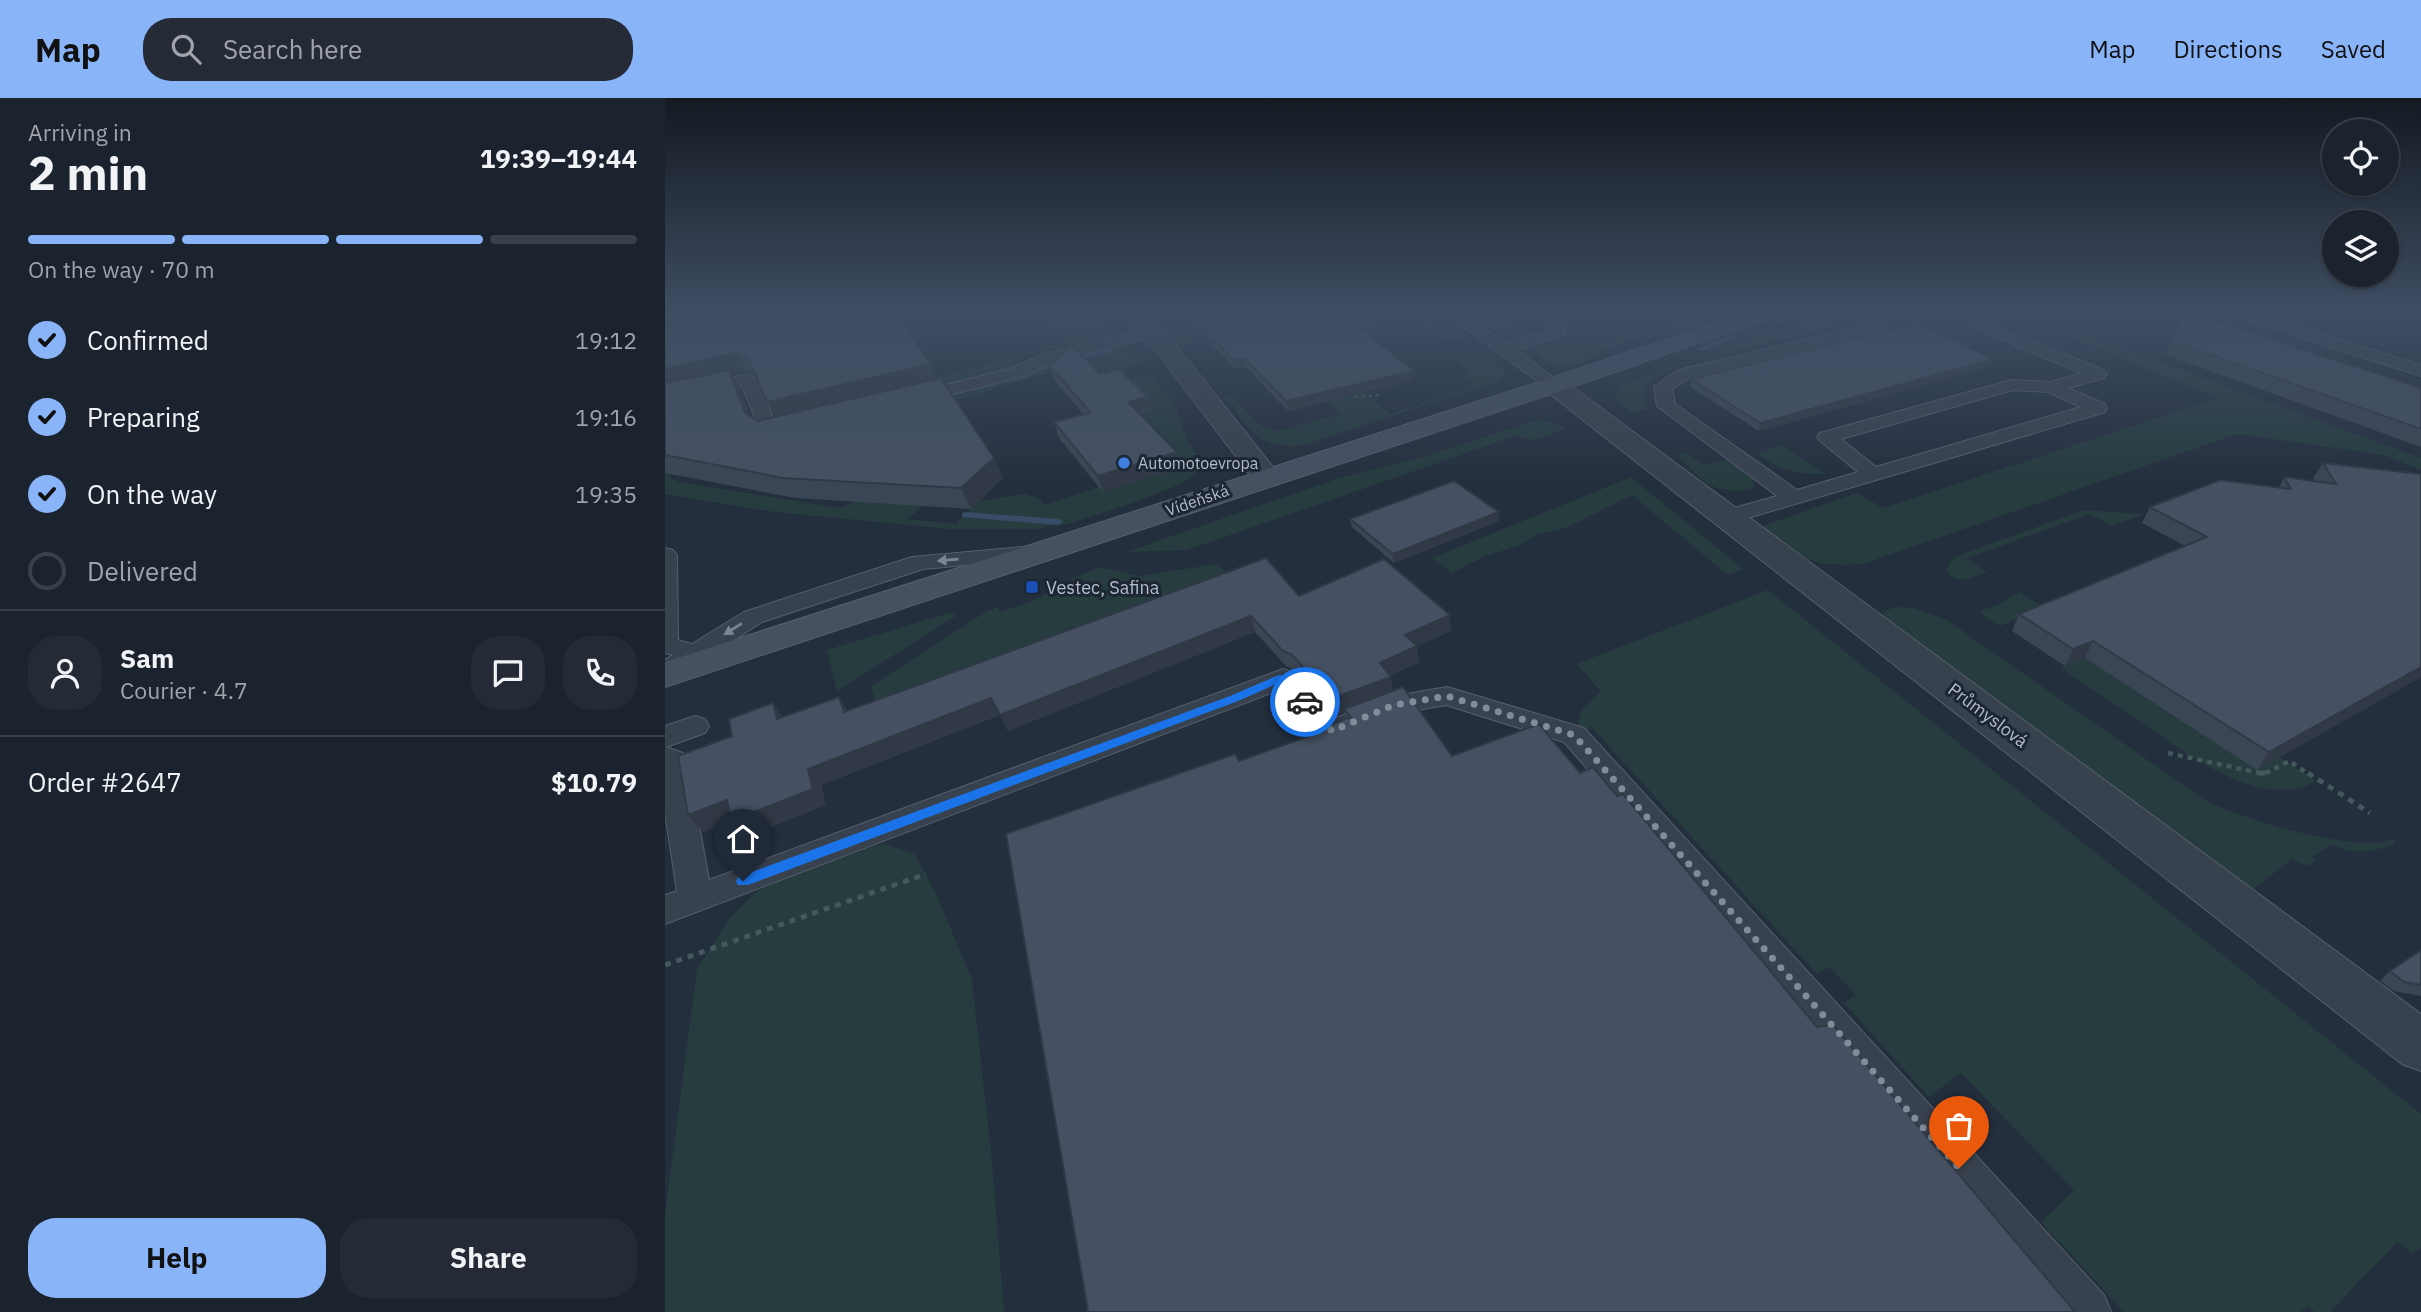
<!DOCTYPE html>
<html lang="en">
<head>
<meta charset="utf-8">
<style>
	:root { --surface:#1b232e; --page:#242b36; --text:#f1f3f6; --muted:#a0a4aa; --line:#39404a; --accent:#8ab4f8 }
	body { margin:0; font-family:"IBM Plex Sans",sans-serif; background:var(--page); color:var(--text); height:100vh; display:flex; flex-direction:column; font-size:26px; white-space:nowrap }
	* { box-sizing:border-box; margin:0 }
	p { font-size:23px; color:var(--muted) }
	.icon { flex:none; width:38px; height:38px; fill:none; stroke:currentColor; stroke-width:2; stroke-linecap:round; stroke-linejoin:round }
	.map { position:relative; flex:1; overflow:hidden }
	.side { display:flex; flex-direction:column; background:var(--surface); width:665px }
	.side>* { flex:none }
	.fabs { position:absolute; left:1657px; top:21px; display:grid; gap:14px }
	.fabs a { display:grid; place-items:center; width:77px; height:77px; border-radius:50%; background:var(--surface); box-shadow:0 2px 5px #0004,0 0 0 2px var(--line); font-size:35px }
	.pin { position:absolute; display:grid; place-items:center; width:60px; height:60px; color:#fff; margin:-72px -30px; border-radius:50% 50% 50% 0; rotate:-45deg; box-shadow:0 0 7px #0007 }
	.pin .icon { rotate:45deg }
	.courier { position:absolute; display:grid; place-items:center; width:70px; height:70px; margin:-35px; border:5px solid #1a73e8; border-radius:50%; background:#fff; color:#222; box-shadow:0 2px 9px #0007 }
	.summary em { font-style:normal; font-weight:800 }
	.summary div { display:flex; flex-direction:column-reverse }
	.summary { display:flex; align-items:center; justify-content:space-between; height:119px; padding:0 28px }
	h1 { font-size:46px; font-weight:800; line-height:52px }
	.bar { display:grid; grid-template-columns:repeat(4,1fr); gap:10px 7px; align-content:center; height:84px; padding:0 28px }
	.bar i { height:9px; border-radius:5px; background:var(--line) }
	.bar .active { background:var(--accent) }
	.bar p { grid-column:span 4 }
	.line { display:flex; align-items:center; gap:18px; padding:0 28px; border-top:2px solid var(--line) }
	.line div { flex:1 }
	.round { display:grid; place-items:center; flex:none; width:74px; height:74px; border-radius:28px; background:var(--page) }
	ol { padding:0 28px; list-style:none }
	li { display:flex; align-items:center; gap:21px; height:77px }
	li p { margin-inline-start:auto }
	li .icon { padding:7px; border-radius:50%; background:var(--accent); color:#111; stroke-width:4 }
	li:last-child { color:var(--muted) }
	li i { width:38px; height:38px; border:4px solid var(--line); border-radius:50% }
	.button { display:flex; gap:14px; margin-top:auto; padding:14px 28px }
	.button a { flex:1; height:80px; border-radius:28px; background:var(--accent); color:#111; font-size:28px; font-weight:800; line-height:80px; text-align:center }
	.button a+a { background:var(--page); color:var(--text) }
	header { display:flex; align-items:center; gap:42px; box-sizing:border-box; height:98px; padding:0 35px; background:var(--accent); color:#111 }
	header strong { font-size:33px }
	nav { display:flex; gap:38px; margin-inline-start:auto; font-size:24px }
	.search { width:490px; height:63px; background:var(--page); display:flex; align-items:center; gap:18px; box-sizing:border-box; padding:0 24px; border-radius:28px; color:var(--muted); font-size:26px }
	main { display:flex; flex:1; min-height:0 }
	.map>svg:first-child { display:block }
	.green { fill:#263c3f }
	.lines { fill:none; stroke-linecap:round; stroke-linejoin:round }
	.stream { fill:#394c67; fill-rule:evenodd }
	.service-casing { stroke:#565f6c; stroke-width:2 }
	.minor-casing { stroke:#565f6c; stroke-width:2 }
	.secondary-casing { stroke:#565f6c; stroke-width:2 }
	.path-far2 { stroke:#44595c; stroke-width:2.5; stroke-dasharray:3.5 3.5; stroke-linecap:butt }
	.path-far1 { stroke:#44595c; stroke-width:4.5; stroke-dasharray:5 5; stroke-linecap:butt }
	.path { stroke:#44595c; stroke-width:5; stroke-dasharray:6 6; stroke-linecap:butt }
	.service { fill:#38414e; fill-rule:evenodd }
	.minor { fill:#38414e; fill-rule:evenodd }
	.secondary { fill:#465061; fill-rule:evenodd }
	.wall { fill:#3b4654; fill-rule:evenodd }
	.shaded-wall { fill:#303945 }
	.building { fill:#455162; stroke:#303945; stroke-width:2 }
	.oneway { fill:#7c8592 }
	.route { fill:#1a73e8 }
	.done { stroke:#828b98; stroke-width:7; stroke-dasharray:0 12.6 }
	.shop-dot { fill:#3f7fe0; stroke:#1d2633; stroke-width:2.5 }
	.transit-dot { fill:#1a4fb4; stroke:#1d2633; stroke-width:2.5 }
	.labels { text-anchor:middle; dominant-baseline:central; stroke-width:6; stroke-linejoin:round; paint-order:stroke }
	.far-poi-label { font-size:16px; fill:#b4bcc9; stroke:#1d2633; text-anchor:start }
	.far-street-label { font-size:16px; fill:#b4bcc9; stroke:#1d2633 }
	.poi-label { font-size:18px; fill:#b4bcc9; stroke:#1d2633; text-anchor:start }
	.street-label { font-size:18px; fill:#b4bcc9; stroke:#1d2633 }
</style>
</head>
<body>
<header>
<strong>Map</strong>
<div class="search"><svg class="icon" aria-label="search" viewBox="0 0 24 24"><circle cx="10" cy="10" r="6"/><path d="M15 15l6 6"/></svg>Search here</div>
<nav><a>Map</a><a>Directions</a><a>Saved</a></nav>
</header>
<main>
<section class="side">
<div class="summary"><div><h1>2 min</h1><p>Arriving in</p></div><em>19:39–19:44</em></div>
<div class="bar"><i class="active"></i><i class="active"></i><i class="active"></i><i></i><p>On the way · 70 m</p></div>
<ol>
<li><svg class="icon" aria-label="check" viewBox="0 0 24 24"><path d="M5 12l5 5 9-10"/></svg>Confirmed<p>19:12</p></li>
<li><svg class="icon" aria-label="check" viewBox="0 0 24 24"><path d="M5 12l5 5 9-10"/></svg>Preparing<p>19:16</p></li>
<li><svg class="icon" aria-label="check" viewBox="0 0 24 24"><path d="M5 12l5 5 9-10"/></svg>On the way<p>19:35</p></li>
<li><i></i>Delivered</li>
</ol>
<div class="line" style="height:126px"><a class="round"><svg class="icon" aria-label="person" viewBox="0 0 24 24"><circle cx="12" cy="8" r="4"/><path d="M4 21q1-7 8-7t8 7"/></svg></a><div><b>Sam</b><p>Courier · 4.7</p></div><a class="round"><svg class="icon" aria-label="chat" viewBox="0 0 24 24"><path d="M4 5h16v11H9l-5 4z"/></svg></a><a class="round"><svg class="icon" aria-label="phone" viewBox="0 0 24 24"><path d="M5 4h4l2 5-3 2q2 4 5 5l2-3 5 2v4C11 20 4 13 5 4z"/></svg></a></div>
<div class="line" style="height:91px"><div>Order #2647</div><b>$10.79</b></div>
<div class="button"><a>Help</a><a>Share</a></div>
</section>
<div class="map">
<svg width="1756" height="1214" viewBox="0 0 1756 1214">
	<rect width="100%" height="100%" fill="#242f3e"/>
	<path class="green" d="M 366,214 L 425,214 L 453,236 L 379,253 L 376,249 L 398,243 Z
		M 478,214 L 484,214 L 504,231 L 546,218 L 542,215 L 548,214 L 763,214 L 770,218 L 767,221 L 790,234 L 804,236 L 801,240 L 782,245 L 745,223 L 690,234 L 679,278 L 725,316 L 810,287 L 797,278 L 803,274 L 802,270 L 794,265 L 795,262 C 811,256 831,260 841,274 L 835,283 L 635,348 C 590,350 584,330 559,298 L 565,296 L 595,327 L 612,333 L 676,316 L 598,242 L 541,236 L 526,239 L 528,243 L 516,249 Z
		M 1033,214 L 1039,214 L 1020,227 L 1016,226 L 1024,230 L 1021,232 C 996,236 958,241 935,253 C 927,257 923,266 912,267 C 899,269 881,267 872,256 L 874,249 C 887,240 898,246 911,252 Z
		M 1163,214 L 1234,214 C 1187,225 1140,236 1093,247 C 1064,254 1016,263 991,279 C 978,287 977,298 984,310 L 966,315 L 951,300 L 953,289 Z
		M 1345,214 L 1359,214 L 1756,360 L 1756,372 L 1718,357 L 1572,336 L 1198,466 C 1149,470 1132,460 1095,431 L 1100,427 L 1192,395 L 1218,410 L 1553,300 Z
		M 461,247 L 476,265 L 426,279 L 413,266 L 304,298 L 10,373 L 4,380 L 18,385 L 176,410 L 196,399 L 262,405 L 242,421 L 291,426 L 314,403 L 360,396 L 374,400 L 379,407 L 434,389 L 438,394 L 516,370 L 467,320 L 487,314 L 460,282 L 486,278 L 510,306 L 523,344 L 536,362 C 535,369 532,375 525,380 C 508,393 404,428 382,430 L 418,417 L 372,431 L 285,431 L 110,414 L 0,396 L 0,366 L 354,278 Z
		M 348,260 L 351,263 L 357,262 L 357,266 L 288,287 L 229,289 Z
		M 869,323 L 881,323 L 902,330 L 869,342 L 850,338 L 522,452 L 461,454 L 674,380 L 758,359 Z
		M 1117,347 L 1161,376 C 1137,377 1111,372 1092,355 Z
		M 1020,355 L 1038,367 L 1062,362 L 1088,381 L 1090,389 C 1077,397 1047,392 1036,381 C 1027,373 1021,365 1011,357 Z
		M 966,379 L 1078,471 L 1063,477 L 967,397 L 903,429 L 872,437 L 855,447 L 818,459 L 787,475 L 767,460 Z
		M 1419,412 L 1479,416 L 1448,428 L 1425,416 L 1302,460 L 1322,474 C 1307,479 1294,488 1282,474 C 1283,462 1290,459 1300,455 Z
		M 552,466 L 562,475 L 211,605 L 206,588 L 322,513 L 332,509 L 335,514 L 371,502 L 393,487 L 434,469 L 475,478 Z
		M 1103,492 L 1756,1016 L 1756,1150 L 1747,1155 L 1732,1144 L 1665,1214 L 1650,1214 L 1642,1208 L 1635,1214 L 1459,1214 L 1376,1124 L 1409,1092 L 1296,975 L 1264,999 L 1179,905 L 1191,897 L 1164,869 L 1152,876 L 928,631 L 917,634 L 912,629 L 916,613 L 936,593 L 911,566 Z
		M 1354,494 L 1378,509 L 1335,528 L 1321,520 L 1315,513 L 1333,507 Z
		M 1231,509 L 1248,510 L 1280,521 L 1543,704 C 1581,722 1691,756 1729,741 L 1730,745 C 1711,754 1686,758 1668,746 L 1647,759 L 1652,763 L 1641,768 L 1627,761 L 1586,793 L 1216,520 L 1220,513 Z
		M 287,514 L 291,518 L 172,593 L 162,552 Z
		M 1420,560 L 1613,658 L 1651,683 C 1596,714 1523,656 1480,627 C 1452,608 1423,589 1395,570 Z
		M 218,746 L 249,755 L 271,795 L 307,882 L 327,1063 L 339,1214 L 0,1214 L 0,1117 L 32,871 L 64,821 L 95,791 L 172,756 Z"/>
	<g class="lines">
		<path class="stream" d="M 570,214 L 581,214 L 528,230 L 524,228 Z
			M 1133,214 L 1144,214 L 1116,225 L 1109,223 Z
			M 1034,217 L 1041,219 L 1026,230 L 1020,230 L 1020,226 Z
			M 1067,237 L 1074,239 L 1037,253 L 1030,251 Z
			M 445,250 L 448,250 L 448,254 L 365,275 L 361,272 Z
			M 301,414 L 393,421 L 399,424 L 393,427 L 297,419 L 297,415 Z"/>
		<defs>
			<path id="service" d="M 772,214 L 791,214 L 842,245 L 884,232 L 880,222 L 868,214 L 891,216 L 901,234 L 899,237 L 852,252 L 898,287 L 895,291 L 883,291 L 809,236 Z
				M 1563,214 L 1586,214 L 1756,267 L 1756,278 L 1566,217 Z
				M 1316,222 L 1439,272 L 1442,276 L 1439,280 L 1403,290 L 1440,306 L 1442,310 L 1440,314 L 1063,426 L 1055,424 L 1052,419 L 1055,414 L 1112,398 L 992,308 L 989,289 L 1013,272 L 1212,225 L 1218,227 L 1220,230 L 1218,233 L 1025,280 L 1007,291 L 1010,306 L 1132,392 L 1193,374 L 1155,343 L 1152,339 L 1155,335 L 1347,282 L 1386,284 L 1416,275 L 1310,230 L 1308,227 L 1310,224 ZM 1348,292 L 1383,294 L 1416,309 L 1211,369 L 1176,341 Z
				M 487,229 L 493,231 L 495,234 L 493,237 L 387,265 L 360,278 L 248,306 L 239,301 L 242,297 L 348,270 L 375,257 Z
				M 83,276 L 92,281 L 111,327 L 126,323 L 133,325 L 136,329 L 133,333 L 104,340 L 97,338 L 77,288 L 0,305 L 0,295 Z
				M 369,448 L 377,450 L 381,455 L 377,460 L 258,471 L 97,524 L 10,580 L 0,583 L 0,562 L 8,557 L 0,555 L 0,450 L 8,452 L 12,457 L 13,542 L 27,546 L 79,514 L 247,459 Z
				M 618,571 L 628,574 L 671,620 L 719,600 L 782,589 L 919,630 L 1439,1197 L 1446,1214 L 1391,1214 L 899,644 L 781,607 L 735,615 L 667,643 L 657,640 L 614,592 L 0,826 L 0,797 L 12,793 L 0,715 L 0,628 L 30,618 L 40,621 L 44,628 L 40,635 L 1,649 L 18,655 L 22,662 L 44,782 Z"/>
			<path id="minor" d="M 452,214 L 474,214 L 502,236 L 611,373 L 615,379 L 611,385 L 601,388 L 591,385 L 486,246 Z
				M 889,280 L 898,282 L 1756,916 L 1756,973 L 1737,966 L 880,292 L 877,287 L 880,282 Z"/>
			<path id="secondary" d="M 1084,214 L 1115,214 L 1111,218 L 898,292 L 0,589 L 0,564 L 880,282 Z"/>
		</defs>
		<use href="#service" class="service-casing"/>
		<use href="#minor" class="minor-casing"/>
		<use href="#secondary" class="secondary-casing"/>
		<path class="path-far2" d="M 1480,214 L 1515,226
			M 684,295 L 689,299 L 716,297"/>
		<path class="path-far1" d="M 1503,655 L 1599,676 L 1624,663 L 1645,677"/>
		<path class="path" d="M 1594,675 L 1601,675
			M 1643,675 L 1705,715
			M 0,867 L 261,776"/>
		<use href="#service" class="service"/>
		<use href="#minor" class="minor"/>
		<use href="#secondary" class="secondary"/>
	</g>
	<path class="wall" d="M 0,214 L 273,281 L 329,360 L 338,380 L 306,411 L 130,400 L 0,375 ZM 82,273 L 91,278 L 102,304 L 110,319 L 93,323 L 85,318 L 75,291 L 67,277 Z
		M 564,214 L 674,214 L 749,282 L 623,313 L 581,269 L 570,271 L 538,236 L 536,228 L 541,227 L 540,224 L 570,217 Z
		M 794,214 L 872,214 L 872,220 L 831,233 Z
		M 1517,214 L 1756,290 L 1756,349 L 1501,257 Z
		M 1329,261 L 1326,268 L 1094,333 L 1025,289 L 1026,281 Z
		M 384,267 L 435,276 L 483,299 L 487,314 L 476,317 L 516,370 L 438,394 L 394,340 L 389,324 L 419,317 L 389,282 Z
		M 1658,365 L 1756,376 L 1756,579 L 1592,672 L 1420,560 L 1400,568 L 1347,533 L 1354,516 L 1520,448 L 1477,425 L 1485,409 L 1614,390 L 1619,379 L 1650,383 L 1648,380 Z
		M 834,414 L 834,423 L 729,465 L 687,429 L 685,421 Z
		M 634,498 L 786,533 L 752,548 L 754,564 L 724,578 L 727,593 L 423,1213 L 574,663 L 652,635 L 651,631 L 681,621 L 679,614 L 672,617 L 630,572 L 622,569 L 590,534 L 343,633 L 335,617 L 156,687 L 161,707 L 80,739 L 66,723 L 38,734 L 118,619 L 183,613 Z
		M 1756,852 L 1756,898 L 1729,893 L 1715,883 L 1725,873 Z"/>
	<path class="shaded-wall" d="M 0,214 L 95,214 L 0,231 Z
		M 864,214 L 872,214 L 872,220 L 831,233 L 831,224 Z
		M 72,255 L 82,273 L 67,277 L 75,291 L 92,335 L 0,292 L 0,271 Z
		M 579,260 L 581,269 L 570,271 L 568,262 Z
		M 1329,261 L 1326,268 L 1094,333 L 1095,325 Z
		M 266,266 L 275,285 L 113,324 L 102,304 Z
		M 749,273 L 749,282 L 623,313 L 621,303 Z
		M 483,299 L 487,314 L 468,320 L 463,304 Z
		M 512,354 L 516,370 L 438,394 L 433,378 Z
		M 329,360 L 338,380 L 306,411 L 296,390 Z
		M 834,414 L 834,423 L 729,465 L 728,456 Z
		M 785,517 L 786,533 L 741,553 L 740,537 Z
		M 586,518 L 590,534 L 343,633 L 335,617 Z
		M 1428,543 L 1420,560 L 1400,568 L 1408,551 Z
		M 752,548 L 754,564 L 718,581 L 715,565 Z
		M 1756,569 L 1756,579 L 1592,672 L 1604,654 Z
		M 726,579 L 728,596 L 679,611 L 679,614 L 672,617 L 668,600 Z
		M 174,599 L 184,615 L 179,614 Z
		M 326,600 L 335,617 L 156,687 L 161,707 L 80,739 L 66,723 L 38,734 L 23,717 Z
		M 108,605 L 120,622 L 112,621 Z
		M 0,732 L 2,748 L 0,749 Z"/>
	<path class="building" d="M 71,214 L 231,214 L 266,266 L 102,304 L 84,261 L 72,255 L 0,271 L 0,227 Z
		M 575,214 L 674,214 L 749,273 L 621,303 L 579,260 L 568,262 L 536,228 L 543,226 L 540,224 L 578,216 Z
		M 811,214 L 864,214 L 831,224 Z
		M 1517,214 L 1521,214 L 1756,290 L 1756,331 L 1507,243 Z
		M 1251,226 L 1329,261 L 1095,325 L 1026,281 Z
		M 407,247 L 435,276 L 454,271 L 483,299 L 463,304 L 512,354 L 433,378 L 389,324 L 426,315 L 384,267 Z
		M 64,272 L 80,315 L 93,323 L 276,280 L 329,360 L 296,390 L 118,380 L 0,357 L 0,285 Z
		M 1658,365 L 1756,376 L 1756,569 L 1604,654 L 1428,543 L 1408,551 L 1354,516 L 1542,439 L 1485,409 L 1555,382 L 1626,391 L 1619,379 L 1671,386 Z
		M 789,383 L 834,414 L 728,456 L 685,421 Z
		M 601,460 L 634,498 L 719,461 L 785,517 L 740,537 L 752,548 L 715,565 L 726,579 L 668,600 L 626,556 L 618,553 L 586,518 L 335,617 L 326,600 L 143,671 L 148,691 L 66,723 L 62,702 L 23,717 L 13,658 L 67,638 L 64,621 L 108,605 L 112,621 L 174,599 L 179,614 Z
		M 738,589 L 787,658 L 874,626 L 915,675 L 928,669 L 952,698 L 958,696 L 1152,929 L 1168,927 L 1410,1214 L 421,1214 L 423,1213 L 341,736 L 570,656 L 574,663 L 653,635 L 651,631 L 686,619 L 679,611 Z
		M 1756,852 L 1756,887 L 1739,884 L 1725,873 Z"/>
	<defs><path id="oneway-solid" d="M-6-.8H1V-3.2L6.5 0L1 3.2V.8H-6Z" transform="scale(1.75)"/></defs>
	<g class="oneway">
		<use href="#oneway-solid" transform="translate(283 462) rotate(175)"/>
		<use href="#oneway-solid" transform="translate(68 531) rotate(148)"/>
	</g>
	<linearGradient id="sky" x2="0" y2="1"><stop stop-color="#141a22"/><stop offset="0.56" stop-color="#3f4d63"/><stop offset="1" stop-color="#3f4d63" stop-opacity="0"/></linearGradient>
	<rect width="1756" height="384" fill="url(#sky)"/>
	<path class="route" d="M 614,577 L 622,577 L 644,601 L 644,606 L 636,606 L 616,584 L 573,603 L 83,787 L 73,787 L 71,783 L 73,779 L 565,598 Z"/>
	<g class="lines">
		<path class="done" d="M 640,604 L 667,633 L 729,607 L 782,598 L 909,637 L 1294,1070"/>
	</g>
	<circle class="shop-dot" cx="459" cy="365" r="7"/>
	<rect class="transit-dot" x="360" y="482" width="14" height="14" rx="3.5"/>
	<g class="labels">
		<g class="far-poi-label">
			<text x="473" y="365">Automotoevropa</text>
		</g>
		<g class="far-street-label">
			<text transform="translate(532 402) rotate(-19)">Vídeňská</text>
		</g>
		<g class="poi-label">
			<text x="381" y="489">Vestec, Safina</text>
		</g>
		<g class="street-label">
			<text transform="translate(1323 617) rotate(37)">Průmyslová</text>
		</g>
	</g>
</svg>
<div class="fabs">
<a><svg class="icon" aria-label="locate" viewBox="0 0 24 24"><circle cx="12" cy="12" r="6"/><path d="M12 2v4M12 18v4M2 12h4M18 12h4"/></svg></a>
<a><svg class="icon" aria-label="layers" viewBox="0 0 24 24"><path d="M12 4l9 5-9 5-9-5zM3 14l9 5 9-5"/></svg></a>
</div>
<div class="pin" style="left:1294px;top:1070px;background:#ea580c"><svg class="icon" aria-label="bag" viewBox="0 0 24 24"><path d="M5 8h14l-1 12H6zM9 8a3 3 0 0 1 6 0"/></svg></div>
<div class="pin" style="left:78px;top:783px;background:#1f2937"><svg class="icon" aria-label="home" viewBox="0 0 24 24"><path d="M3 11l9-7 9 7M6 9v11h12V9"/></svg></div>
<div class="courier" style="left:640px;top:604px"><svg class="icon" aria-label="car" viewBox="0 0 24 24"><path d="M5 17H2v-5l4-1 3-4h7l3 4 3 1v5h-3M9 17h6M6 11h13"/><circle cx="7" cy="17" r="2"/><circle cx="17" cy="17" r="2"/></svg></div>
</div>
</main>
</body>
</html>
